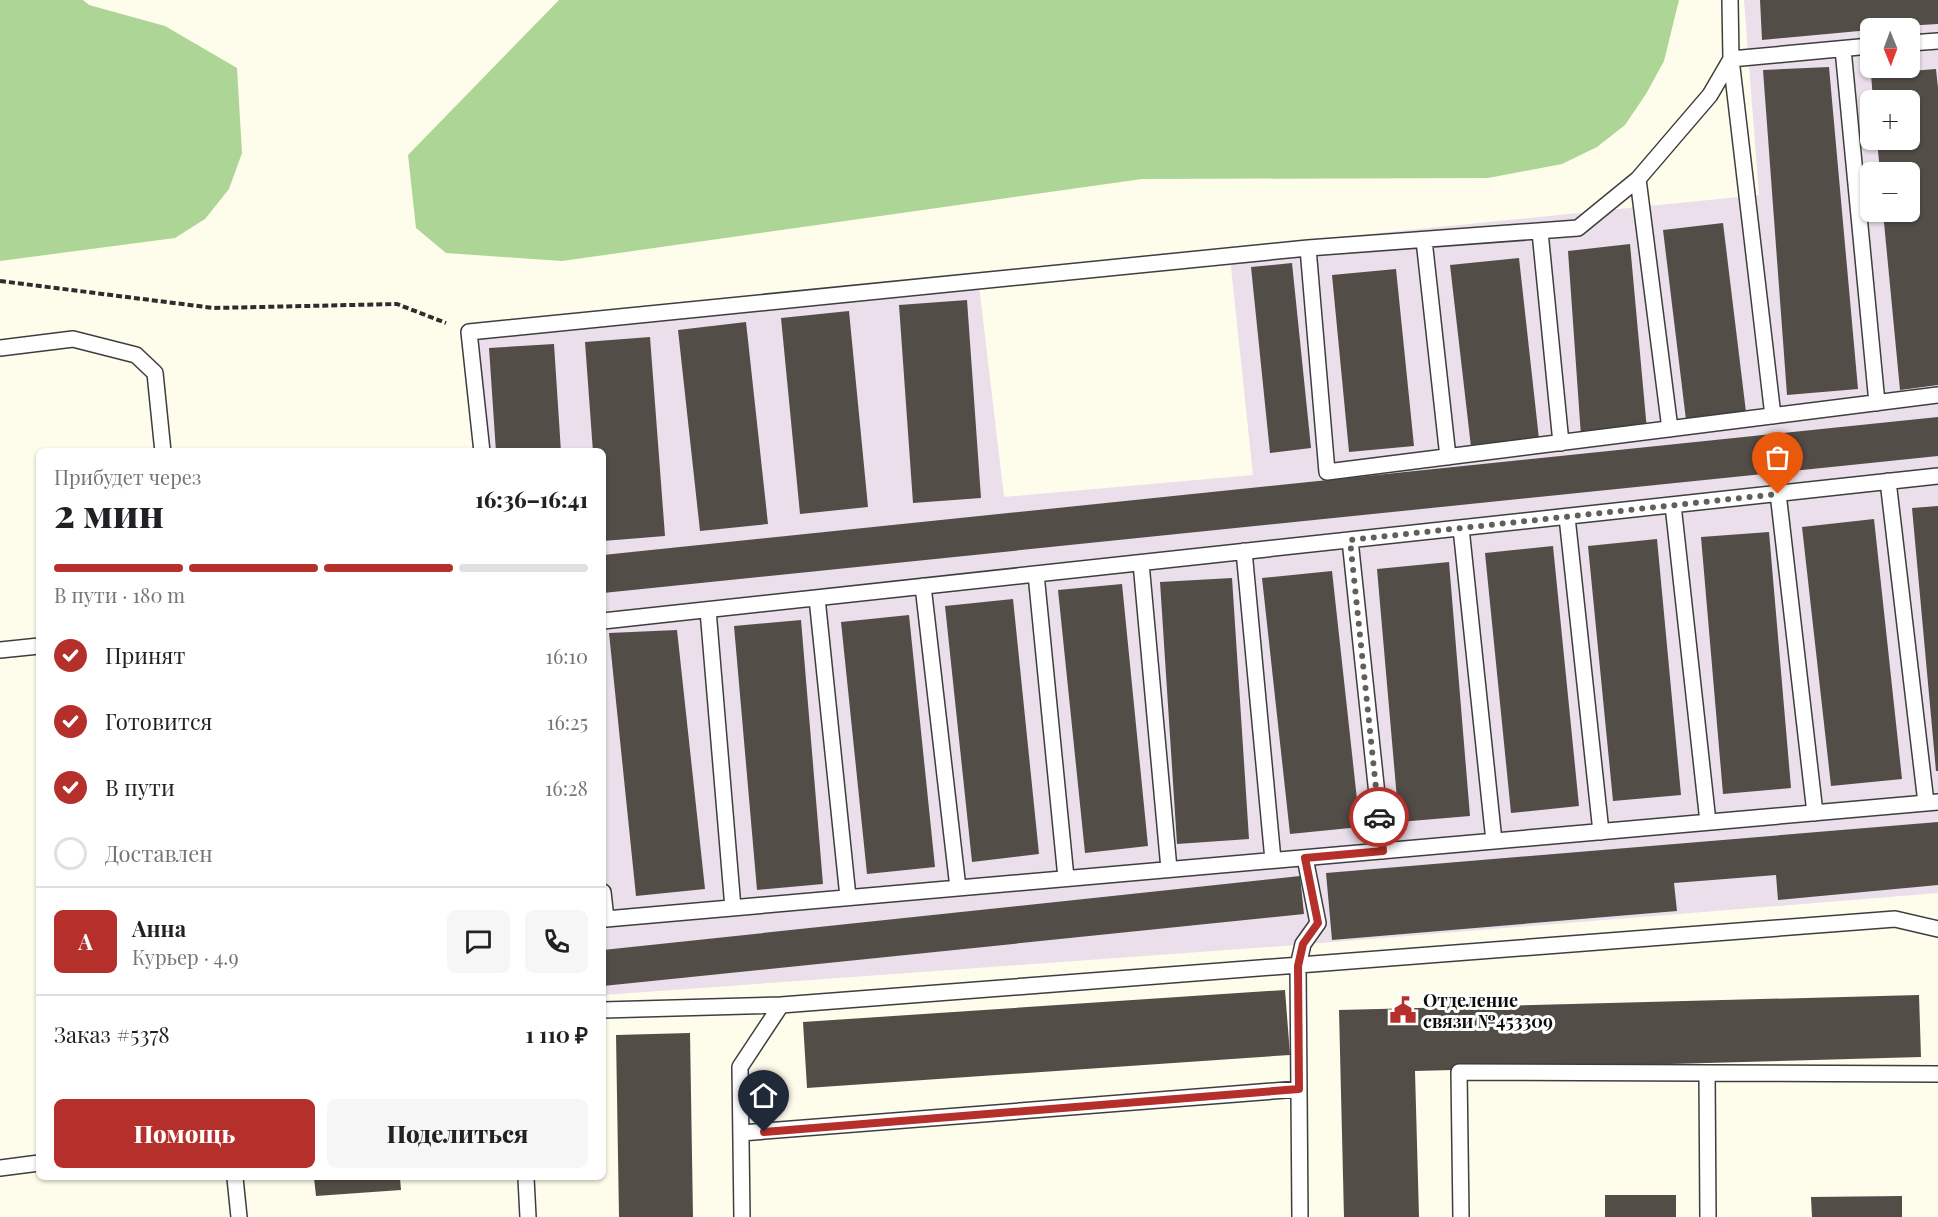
<!DOCTYPE html>
<html lang="ru">
<head>
<meta charset="utf-8">
<style>
	:root { --surface:#fff; --page:#f6f6f6; --text:#202124; --muted:#757577; --line:#e0e0e0; --accent:#b5302a }
	body { margin:0; font-family:"Playfair Display",serif; background:var(--page); color:var(--text); height:100vh; display:flex; flex-direction:column; font-size:22px; white-space:nowrap }
	* { box-sizing:border-box; margin:0 }
	p { font-size:20px; color:var(--muted) }
	.icon { flex:none; width:33px; height:33px; fill:none; stroke:currentColor; stroke-width:2; stroke-linecap:round; stroke-linejoin:round }
	.map { position:relative; flex:1; overflow:hidden }
	.sheet { position:absolute; left:36px; top:448px; width:570px; height:732px; display:flex; flex-direction:column; background:var(--surface); border-radius:9px; box-shadow:0 2px 4px #0004 }
	.sheet>* { flex:none }
	.needle { width:39px; rotate:179deg }
	.tools { position:absolute; left:1860px; top:18px; display:grid; gap:12px }
	.tools a { display:grid; place-items:center; width:60px; height:60px; border-radius:9px; background:var(--surface); box-shadow:0 2px 4px #0004; font-size:30px }
	.pin { position:absolute; display:grid; place-items:center; width:51px; height:51px; color:#fff; margin:-62px -26px; border-radius:50% 50% 50% 0; rotate:-45deg; box-shadow:0 0 6px #0007 }
	.pin .icon { rotate:45deg }
	.courier { position:absolute; display:grid; place-items:center; width:60px; height:60px; margin:-30px; border:4px solid #b5302a; border-radius:50%; background:#fff; color:#222; box-shadow:0 2px 8px #0007 }
	.headline em { font-style:normal; font-weight:800 }
	.headline div { display:flex; flex-direction:column-reverse }
	.headline { display:flex; align-items:center; justify-content:space-between; height:102px; padding:0 18px }
	h1 { font-size:39px; font-weight:800; line-height:45px }
	.bar { display:grid; grid-template-columns:repeat(4,1fr); gap:9px 6px; align-content:center; height:72px; padding:0 18px }
	.bar i { height:8px; border-radius:4px; background:var(--line) }
	.bar .active { background:var(--accent) }
	.bar p { grid-column:span 4 }
	.line { display:flex; align-items:center; gap:15px; padding:0 18px; border-top:2px solid var(--line) }
	.line div { flex:1 }
	.round { display:grid; place-items:center; flex:none; width:63px; height:63px; border-radius:9px; background:var(--page) }
	ol { padding:0 18px; list-style:none }
	li { display:flex; align-items:center; gap:18px; height:66px }
	li p { margin-inline-start:auto }
	li .icon { padding:6px; border-radius:50%; background:var(--accent); color:#fff; stroke-width:4 }
	li:last-child { color:var(--muted) }
	li i { width:33px; height:33px; border:3px solid var(--line); border-radius:50% }
	.primary-button { display:flex; gap:12px; margin-top:auto; padding:12px 18px }
	.primary-button a { flex:1; height:69px; border-radius:9px; background:var(--accent); color:#fff; font-size:24px; font-weight:800; line-height:69px; text-align:center }
	.primary-button a+a { background:var(--page); color:var(--text) }
	.map>svg:first-child { display:block }
	.industrial { fill:#eadfea; fill-rule:evenodd }
	.forest { fill:#add696 }
	.building { fill:#534d48 }
	.lines { fill:none; stroke-linecap:round; stroke-linejoin:round }
	.lane-casing { stroke:#3e3e3e; stroke-width:18 }
	.path { stroke:#2d2d2d; stroke-width:4; stroke-dasharray:6 3; stroke-linecap:butt }
	.lane { stroke:#fff; stroke-width:15 }
	.done { stroke:#605f59; stroke-width:6; stroke-dasharray:0 10.8 }
	.route { stroke:#b5302a; stroke-width:8 }
	.labels { text-anchor:middle; dominant-baseline:central; stroke-width:6; stroke-linejoin:round; paint-order:stroke }
	.poi-label { font-size:18px; font-weight:bold; fill:#0b0b0b; stroke:#fff; text-anchor:start }
</style>
</head>
<body>
<div class="map">
<svg width="1938" height="1217" viewBox="0 0 1938 1217">
	<rect width="100%" height="100%" fill="#fefcea"/>
	<path class="industrial" d="M 1744,0 L 1938,0 L 1938,893 L 1296,945 L 603,995 L 603,452 L 479,451 L 466,326 L 978,277 L 1004,497 L 1253,475 L 1229,248 L 1759,195 ZM 1870,28 L 1910,28 L 1910,68 L 1870,68 ZM 1870,100 L 1910,100 L 1910,140 L 1870,140 ZM 1870,172 L 1910,172 L 1910,212 L 1870,212 Z"/>
	<path class="forest" d="M 0,0 L 83,0 L 89,5 L 165,26 L 237,68 L 242,153 L 229,189 L 205,219 L 175,238 L 0,261 Z
		M 559,0 L 1679,0 L 1664,61 L 1646,94 L 1625,125 L 1597,147 L 1562,164 L 1488,178 L 1142,179 L 562,261 L 446,253 L 416,228 L 408,155 Z"/>
	<path class="building" d="M 1760,0 L 1938,0 L 1938,24 L 1870,28 L 1870,30 L 1762,40 Z
		M 1829,67 L 1858,389 L 1787,395 L 1763,70 Z
		M 1936,69 L 1938,88 L 1938,385 L 1900,390 L 1883,212 L 1910,212 L 1910,172 L 1880,172 L 1877,140 L 1910,140 L 1910,100 L 1873,100 L 1871,74 Z
		M 1723,223 L 1746,412 L 1686,420 L 1663,230 Z
		M 1630,244 L 1647,430 L 1581,436 L 1568,251 Z
		M 1519,258 L 1539,439 L 1471,447 L 1450,265 Z
		M 1292,263 L 1311,448 L 1270,453 L 1251,267 Z
		M 1396,269 L 1414,446 L 1349,452 L 1332,275 Z
		M 967,300 L 981,498 L 913,503 L 899,305 Z
		M 849,311 L 868,507 L 800,514 L 781,318 Z
		M 746,322 L 768,524 L 700,531 L 678,330 Z
		M 650,337 L 665,536 L 603,541 L 603,452 L 593,452 L 585,342 Z
		M 554,344 L 561,452 L 496,452 L 489,348 Z
		M 1938,417 L 1938,456 L 603,593 L 603,555 Z
		M 1938,506 L 1938,771 L 1936,771 L 1912,508 Z
		M 1874,519 L 1902,779 L 1831,786 L 1802,527 Z
		M 1769,532 L 1791,788 L 1723,794 L 1701,537 Z
		M 1657,539 L 1681,795 L 1613,801 L 1588,546 Z
		M 1553,546 L 1579,806 L 1511,813 L 1485,553 Z
		M 1449,562 L 1470,816 L 1399,822 L 1377,569 Z
		M 1332,571 L 1360,827 L 1290,834 L 1262,578 Z
		M 1232,578 L 1249,839 L 1177,844 L 1160,582 Z
		M 1122,584 L 1148,846 L 1085,853 L 1058,590 Z
		M 1013,599 L 1039,854 L 972,862 L 945,606 Z
		M 909,615 L 935,867 L 867,874 L 841,622 Z
		M 801,620 L 823,884 L 757,890 L 734,626 Z
		M 677,630 L 705,889 L 636,896 L 609,633 Z
		M 1938,822 L 1938,885 L 1778,900 L 1776,875 L 1674,883 L 1677,911 L 1332,940 L 1326,873 Z
		M 1300,876 L 1304,914 L 603,986 L 603,950 Z
		M 1285,990 L 1290,1055 L 807,1088 L 803,1022 Z
		M 1919,995 L 1921,1057 L 1415,1071 L 1419,1217 L 1344,1217 L 1339,1010 Z
		M 690,1033 L 693,1217 L 619,1217 L 616,1035 Z
		M 314,1178 L 400,1178 L 401,1190 L 316,1196 Z
		M 1605,1195 L 1676,1195 L 1676,1217 L 1605,1217 Z
		M 1902,1196 L 1902,1217 L 1812,1217 L 1811,1197 Z"/>
	<g class="lines">
		<defs>
			<path id="lane" d="M 1730,0 L 1731,59 L 1710,95 L 1638,179 L 1578,228 L 1308,248 L 1327,472 L 1938,395
				M 1910,43 L 1938,41
				M 1843,49 L 1877,403
				M 1638,179 L 1670,429
				M 1540,232 L 1561,443
				M 1424,240 L 1448,457
				M 0,348 L 73,339 L 136,355 L 155,373 L 163,452
				M 1773,416 L 1731,59 L 1870,46
				M 482,452 L 469,332 L 1308,248
				M 1888,481 L 1926,803
				M 1778,493 L 1815,813
				M 1673,505 L 1708,822
				M 1567,517 L 1601,832
				M 1461,528 L 1494,841
				M 1350,540 L 1383,851
				M 1244,551 L 1273,860
				M 1141,563 L 1169,869
				M 1036,574 L 1066,878
				M 923,586 L 958,888
				M 817,598 L 848,897
				M 708,610 L 733,908
				M 603,621 L 1938,476
				M 0,650 L 39,646
				M 603,892 L 606,919 L 1938,802
				M 603,1010 L 781,1005
				M 741,1133 L 1299,1089
				M 0,1168 L 39,1163
				M 235,1178 L 239,1217
				M 526,1178 L 528,1217
				M 742,1217 L 740,1067 L 781,1005 L 1895,919 L 1938,929
				M 1300,1217 L 1298,966 L 1303,944 L 1318,923 L 1305,858
				M 1461,1217 L 1459,1072 L 1707,1073
				M 1708,1217 L 1707,1073 L 1938,1074"/>
		</defs>
		<use href="#lane" class="lane-casing"/>
		<path class="path" d="M 0,281 L 214,308 L 397,304 L 446,323"/>
		<use href="#lane" class="lane"/>
	</g>
	<g class="lines">
		<path class="done" d="M 1379,817 L 1350,540 L 1778,494"/>
		<path class="route" d="M 764,1132 L 1299,1089 L 1298,966 L 1303,944 L 1318,923 L 1305,858 L 1383,851 L 1379,817"/>
	</g>
	<defs>
		<symbol id="civic-bare" viewBox="-9 -9 18 18"><path d="M-.6-6.5H3V-4.5H.6V-3L4-1V1h2V6H-6V1h2V-1L-.6-3ZM-1.2 2.5V6h2.4V2.5Z" fill="#b5302a" stroke="#fff" stroke-width="2.5" paint-order="stroke"/></symbol>
	</defs>
	<g fill-rule="evenodd">
		<use href="#civic-bare" x="1384" y="991" width="38" height="38"/>
	</g>
	<g class="labels">
		<g class="poi-label">
			<text x="1423" y="1000">Отделение<tspan x="1423" dy="21">связи №453309</tspan></text>
		</g>
	</g>
</svg>
<div class="tools">
<a><svg class="needle" viewBox="-14 -14 28 28"><path d="M0-13l5 13h-10z" fill="#e53935"/><path d="M0 13l5-13h-10z" fill="#757577"/></svg></a>
<a>+</a>
<a>−</a>
</div>
<div class="pin" style="left:1778px;top:494px;background:#ea580c"><svg class="icon" aria-label="bag" viewBox="0 0 24 24"><path d="M5 8h14l-1 12H6zM9 8a3 3 0 0 1 6 0"/></svg></div>
<div class="pin" style="left:764px;top:1132px;background:#1f2937"><svg class="icon" aria-label="home" viewBox="0 0 24 24"><path d="M3 11l9-7 9 7M6 9v11h12V9"/></svg></div>
<div class="courier" style="left:1379px;top:817px"><svg class="icon" aria-label="car" viewBox="0 0 24 24"><path d="M5 17H2v-5l4-1 3-4h7l3 4 3 1v5h-3M9 17h6M6 11h13"/><circle cx="7" cy="17" r="2"/><circle cx="17" cy="17" r="2"/></svg></div>
<section class="sheet">
<div class="headline"><div><h1>2 мин</h1><p>Прибудет через</p></div><em>16:36–16:41</em></div>
<div class="bar"><i class="active"></i><i class="active"></i><i class="active"></i><i></i><p>В пути · 180 m</p></div>
<ol>
<li><svg class="icon" aria-label="check" viewBox="0 0 24 24"><path d="M5 12l5 5 9-10"/></svg>Принят<p>16:10</p></li>
<li><svg class="icon" aria-label="check" viewBox="0 0 24 24"><path d="M5 12l5 5 9-10"/></svg>Готовится<p>16:25</p></li>
<li><svg class="icon" aria-label="check" viewBox="0 0 24 24"><path d="M5 12l5 5 9-10"/></svg>В пути<p>16:28</p></li>
<li><i></i>Доставлен</li>
</ol>
<div class="line" style="height:108px"><b class="round" style="background:var(--accent);color:#fff">А</b><div><b>Анна</b><p>Курьер · 4.9</p></div><a class="round"><svg class="icon" aria-label="chat" viewBox="0 0 24 24"><path d="M4 5h16v11H9l-5 4z"/></svg></a><a class="round"><svg class="icon" aria-label="phone" viewBox="0 0 24 24"><path d="M5 4h4l2 5-3 2q2 4 5 5l2-3 5 2v4C11 20 4 13 5 4z"/></svg></a></div>
<div class="line" style="height:78px"><div>Заказ #5378</div><b>1 110 ₽</b></div>
<div class="primary-button"><a>Помощь</a><a>Поделиться</a></div>
</section>
</div>
</body>
</html>
